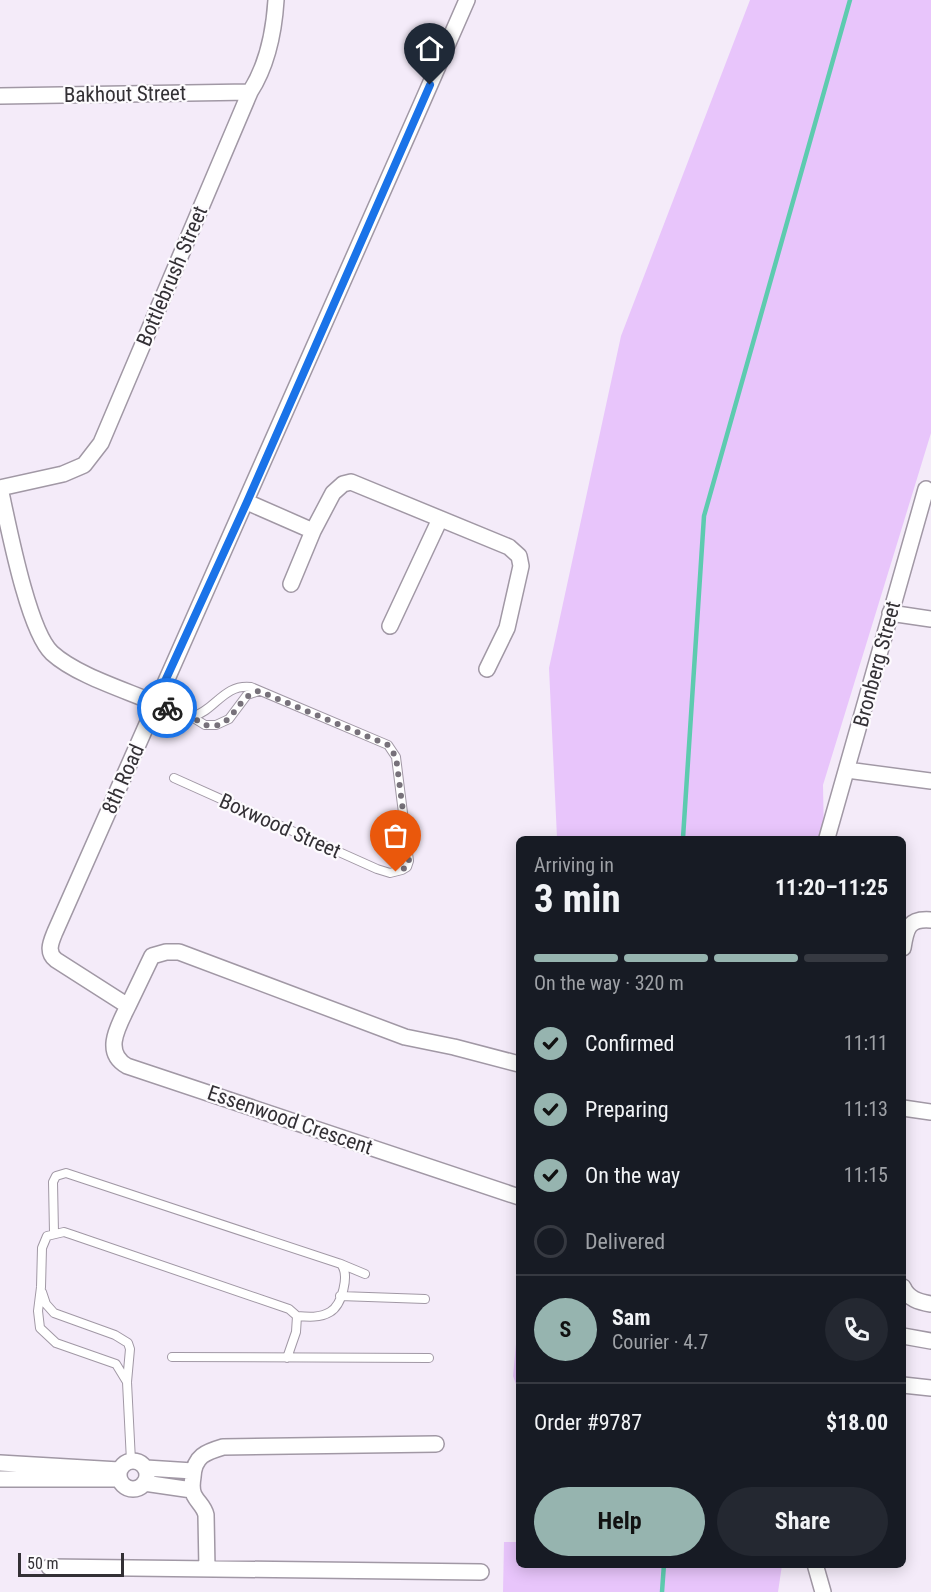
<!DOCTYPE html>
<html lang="en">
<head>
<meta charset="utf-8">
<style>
	:root { --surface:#171b24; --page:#242831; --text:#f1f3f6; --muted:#9ea1a6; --line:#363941; --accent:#96b4af }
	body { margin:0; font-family:"Roboto Condensed",sans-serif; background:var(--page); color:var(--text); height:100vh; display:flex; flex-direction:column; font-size:22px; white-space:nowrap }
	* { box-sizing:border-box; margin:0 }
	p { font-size:20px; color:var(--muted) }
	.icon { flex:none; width:33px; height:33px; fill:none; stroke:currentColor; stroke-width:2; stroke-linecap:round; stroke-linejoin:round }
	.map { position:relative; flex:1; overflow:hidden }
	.sheet { position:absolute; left:516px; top:836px; width:390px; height:732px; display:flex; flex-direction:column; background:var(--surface); border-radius:9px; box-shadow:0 3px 15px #0003 }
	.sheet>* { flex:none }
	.scale { position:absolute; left:18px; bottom:15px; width:106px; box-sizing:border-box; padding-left:6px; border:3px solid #333035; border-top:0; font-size:16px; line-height:21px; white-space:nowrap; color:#333035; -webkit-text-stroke:4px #fdfbfe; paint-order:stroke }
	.pin { position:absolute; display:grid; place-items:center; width:51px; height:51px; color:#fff; margin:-62px -26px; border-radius:50% 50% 50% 0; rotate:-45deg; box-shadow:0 0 6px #0007 }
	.pin .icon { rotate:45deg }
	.courier { position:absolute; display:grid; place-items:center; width:60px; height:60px; margin:-30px; border:4px solid #1a73e8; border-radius:50%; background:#fff; color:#222; box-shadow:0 2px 8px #0007 }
	.headline em { font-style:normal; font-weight:700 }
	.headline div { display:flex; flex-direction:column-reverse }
	.headline { display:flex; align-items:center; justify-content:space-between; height:102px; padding:0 18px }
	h1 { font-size:39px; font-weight:700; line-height:45px }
	.bar { display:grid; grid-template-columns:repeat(4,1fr); gap:9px 6px; align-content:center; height:72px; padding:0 18px }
	.bar i { height:8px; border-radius:4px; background:var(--line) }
	.bar .on { background:var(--accent) }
	.bar p { grid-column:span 4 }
	.line { display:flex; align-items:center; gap:15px; padding:0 18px; border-top:2px solid var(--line) }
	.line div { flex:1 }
	.round { display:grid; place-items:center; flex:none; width:63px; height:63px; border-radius:32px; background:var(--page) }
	ol { padding:0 18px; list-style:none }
	li { display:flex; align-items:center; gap:18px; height:66px }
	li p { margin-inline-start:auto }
	li .icon { padding:6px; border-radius:50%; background:var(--accent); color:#111; stroke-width:4 }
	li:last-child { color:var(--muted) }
	li i { width:33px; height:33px; border:3px solid var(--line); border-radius:50% }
	.action { display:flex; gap:12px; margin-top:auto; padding:12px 18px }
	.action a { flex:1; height:69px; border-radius:36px; background:var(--accent); color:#111; font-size:24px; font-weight:700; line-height:69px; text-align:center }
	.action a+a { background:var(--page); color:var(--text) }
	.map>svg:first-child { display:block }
	.green { fill:#e8c5fb }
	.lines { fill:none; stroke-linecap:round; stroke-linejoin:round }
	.stream { stroke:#5dcbaf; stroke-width:4.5 }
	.lane-casing { stroke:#a198a5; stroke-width:10 }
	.street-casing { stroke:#a198a5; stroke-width:18 }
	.lane { stroke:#fff; stroke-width:8 }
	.street { stroke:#fff; stroke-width:15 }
	.done { stroke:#77717a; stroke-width:6; stroke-dasharray:0 10.8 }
	.route { stroke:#1a73e8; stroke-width:8 }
	.labels { text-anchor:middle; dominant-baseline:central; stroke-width:4.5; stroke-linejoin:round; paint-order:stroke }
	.street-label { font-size:21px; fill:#333035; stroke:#fdfbfe }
</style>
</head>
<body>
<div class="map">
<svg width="931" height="1592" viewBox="0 0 931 1592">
	<rect width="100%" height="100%" fill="#f4ebf9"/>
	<path class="green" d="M 750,0 L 931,0 L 931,433 L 823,785 L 824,838 L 557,838 L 549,668 L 621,336 Z
		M 519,1312 L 519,1387 L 517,1387 L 513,1376 Z
		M 504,1542 L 519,1542 L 519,1564 L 782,1565 L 778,1592 L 503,1592 Z"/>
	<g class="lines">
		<path class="stream" d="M 683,838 L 704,516 L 850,0
			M 662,1592 L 664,1564"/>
		<defs>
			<path id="lane" d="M 155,703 L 192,717 L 205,725 L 216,725 L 229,719 L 247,695 L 259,691
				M 174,778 L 377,869 L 390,873 L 402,870 L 407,867 L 409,861 L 396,757 L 388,745 L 251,687 C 223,684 216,710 192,717
				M 54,1233 L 53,1182 L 56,1176 L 66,1173 L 341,1264 L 365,1274
				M 42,1292 L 46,1304 L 54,1313 L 115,1335 L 128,1343 L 130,1349 L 127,1382 L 131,1461
				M 340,1296 L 425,1299
				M 297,1316 C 308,1317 320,1318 330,1312 C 342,1305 350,1275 341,1264
				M 172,1357 L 429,1358
				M 127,1382 L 116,1364 L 56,1343 L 40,1328 L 38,1311 L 41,1287 L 42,1248 L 47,1236 L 64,1232 L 73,1235 L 289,1309 L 297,1316 L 296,1332 L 287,1358"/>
			<path id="street" d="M 467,0 C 331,311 193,621 55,932 C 51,942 46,952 56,960 L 128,1006 C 119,1025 102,1052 127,1066 L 519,1197
				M 0,96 L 250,92
				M 247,502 L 313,531
				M 291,584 L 313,531 L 333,493 L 343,484 L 351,482 L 509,547 L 519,556 L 521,566 L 507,628 L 487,669
				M 890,613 L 931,619
				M 390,626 L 440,519
				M 155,703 C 125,690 76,675 52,653 C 28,631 8,524 0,488 L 63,474 L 84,465 L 101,443 L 250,92 C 268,64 274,32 276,0
				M 847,770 L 931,781
				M 827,838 L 926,489
				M 903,948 C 906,929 908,918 931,920
				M 128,1006 L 152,956 L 166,952 L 179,952 L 405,1037 L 454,1047 L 519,1064
				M 903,1108 L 931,1112
				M 903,1287 C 908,1299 919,1302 931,1304
				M 903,1336 L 931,1341
				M 903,1385 L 931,1388
				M119 1475a14 14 0 1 1 28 0a14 14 0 1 1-28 0Z
				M 0,1463 L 119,1470
				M 146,1468 L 193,1471
				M 0,1479 L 119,1479
				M 144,1483 L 192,1490
				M 815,1564 L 823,1592
				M 49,1567 L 481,1572
				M 207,1569 L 206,1515 C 204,1506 198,1503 194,1495 C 191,1489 192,1483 193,1477 C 194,1456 206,1452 223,1447 L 436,1444"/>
		</defs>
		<use href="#lane" class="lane-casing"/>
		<use href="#street" class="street-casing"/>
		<use href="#lane" class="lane"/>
		<use href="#street" class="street"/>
	</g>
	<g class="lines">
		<path class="done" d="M 167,708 C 175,712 185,714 193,718 C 198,720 201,724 206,725 C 233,732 235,696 259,691 L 388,745 L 396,757 L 408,850 L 409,861 L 407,867 L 396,872"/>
		<path class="route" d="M 167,708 L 155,703 L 247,502 L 430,85"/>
	</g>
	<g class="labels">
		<g class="street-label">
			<text transform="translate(125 94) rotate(-1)">Bakhout Street</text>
			<text transform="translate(172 276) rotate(-67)">Bottlebrush Street</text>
			<text transform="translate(877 664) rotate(-75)">Bronberg Street</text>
			<text transform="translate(123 779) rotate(-66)">8th Road</text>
			<text transform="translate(280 826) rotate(24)">Boxwood Street</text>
			<text transform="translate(290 1120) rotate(19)">Essenwood Crescent</text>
		</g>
	</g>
</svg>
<div class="scale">50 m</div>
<div class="pin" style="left:396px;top:872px;background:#ea580c"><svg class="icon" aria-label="bag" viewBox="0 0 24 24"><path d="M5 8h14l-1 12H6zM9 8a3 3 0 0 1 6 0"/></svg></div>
<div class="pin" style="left:430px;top:85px;background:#1f2937"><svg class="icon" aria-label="home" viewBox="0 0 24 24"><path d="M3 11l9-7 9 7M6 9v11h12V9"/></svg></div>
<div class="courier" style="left:167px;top:708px"><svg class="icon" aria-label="bike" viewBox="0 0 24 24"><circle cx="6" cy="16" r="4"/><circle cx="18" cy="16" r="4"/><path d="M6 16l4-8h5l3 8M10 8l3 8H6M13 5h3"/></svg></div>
<section class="sheet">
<div class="headline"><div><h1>3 min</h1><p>Arriving in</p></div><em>11:20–11:25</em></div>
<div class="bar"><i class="on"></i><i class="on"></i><i class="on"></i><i></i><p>On the way · 320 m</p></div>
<ol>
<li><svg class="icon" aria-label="check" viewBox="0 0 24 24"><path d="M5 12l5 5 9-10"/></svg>Confirmed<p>11:11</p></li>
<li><svg class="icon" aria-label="check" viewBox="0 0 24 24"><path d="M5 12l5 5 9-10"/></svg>Preparing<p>11:13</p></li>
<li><svg class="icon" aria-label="check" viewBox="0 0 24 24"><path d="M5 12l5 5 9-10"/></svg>On the way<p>11:15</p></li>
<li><i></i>Delivered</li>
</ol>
<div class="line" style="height:108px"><b class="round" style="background:var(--accent);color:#111">S</b><div><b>Sam</b><p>Courier · 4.7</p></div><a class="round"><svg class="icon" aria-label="phone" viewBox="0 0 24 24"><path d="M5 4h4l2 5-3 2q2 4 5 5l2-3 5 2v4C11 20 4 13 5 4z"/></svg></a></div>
<div class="line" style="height:78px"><div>Order #9787</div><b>$18.00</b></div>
<div class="action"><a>Help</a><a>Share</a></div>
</section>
</div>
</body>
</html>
